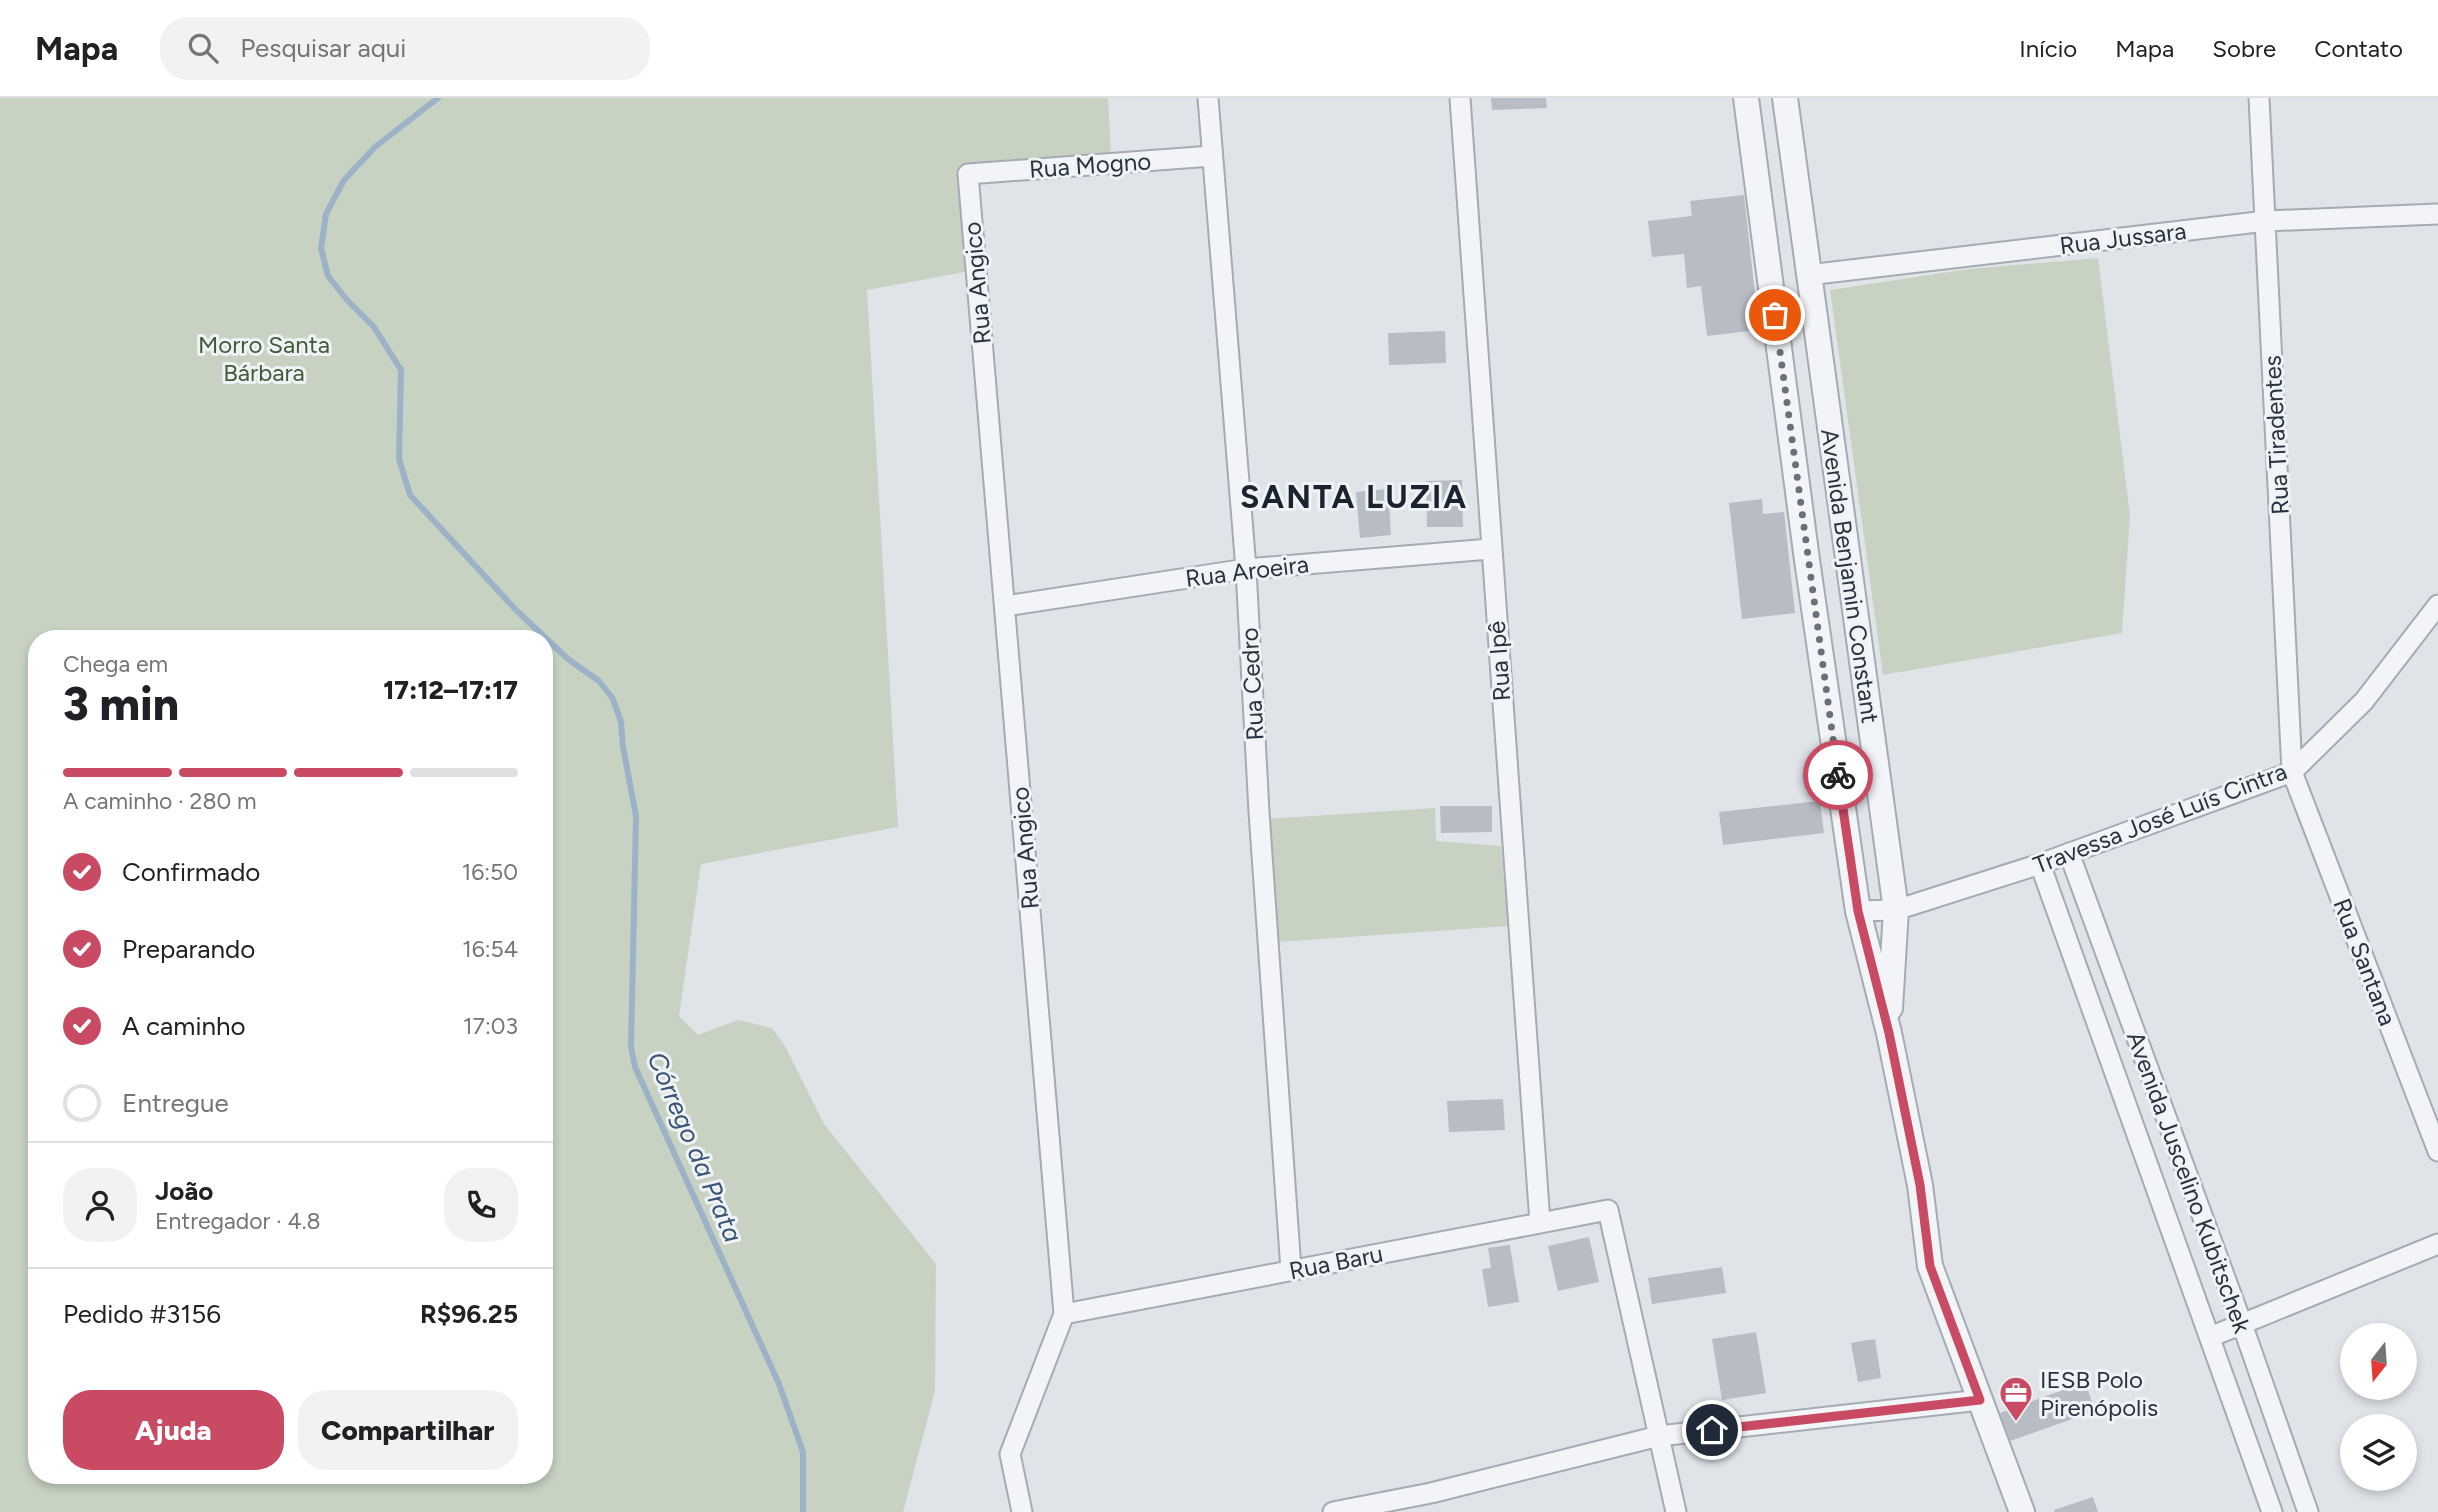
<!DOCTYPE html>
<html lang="pt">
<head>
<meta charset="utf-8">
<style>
	:root { --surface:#fff; --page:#f2f2f2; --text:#202124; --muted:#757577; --line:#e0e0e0; --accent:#c94a63 }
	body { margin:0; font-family:Figtree,sans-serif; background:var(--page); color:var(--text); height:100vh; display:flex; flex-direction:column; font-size:26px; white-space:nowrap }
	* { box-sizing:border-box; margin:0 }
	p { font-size:23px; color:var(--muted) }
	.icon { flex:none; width:38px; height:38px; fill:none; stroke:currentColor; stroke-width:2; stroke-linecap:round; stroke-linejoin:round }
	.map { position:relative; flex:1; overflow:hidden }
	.sheet { position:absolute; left:28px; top:532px; width:525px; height:854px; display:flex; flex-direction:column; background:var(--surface); border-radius:28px; box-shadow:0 4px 10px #0003 }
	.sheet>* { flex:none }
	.needle { width:46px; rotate:197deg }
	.controls { position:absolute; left:2340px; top:1225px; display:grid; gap:14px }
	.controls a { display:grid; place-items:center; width:77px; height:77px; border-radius:50%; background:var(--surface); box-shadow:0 4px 10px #0003; font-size:35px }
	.pin { position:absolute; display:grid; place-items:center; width:60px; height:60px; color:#fff; margin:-30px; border:4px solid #fff; border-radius:50%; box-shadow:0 2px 7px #0007 }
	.courier { position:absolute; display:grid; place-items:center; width:70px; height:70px; margin:-35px; border:5px solid #c94a63; border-radius:50%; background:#fff; color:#222; box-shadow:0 2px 9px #0007 }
	.overview em { font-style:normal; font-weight:800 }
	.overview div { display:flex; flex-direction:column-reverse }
	.overview { display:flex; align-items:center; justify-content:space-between; height:119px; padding:0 35px }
	h1 { font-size:46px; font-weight:800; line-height:52px }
	.bar { display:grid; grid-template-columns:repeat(4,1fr); gap:10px 7px; align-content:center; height:84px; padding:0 35px }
	.bar i { height:9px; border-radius:5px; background:var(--line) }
	.bar .active { background:var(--accent) }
	.bar p { grid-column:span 4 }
	.line { display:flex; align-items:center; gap:18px; padding:0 35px; border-top:2px solid var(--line) }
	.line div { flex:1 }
	.round { display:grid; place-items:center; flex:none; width:74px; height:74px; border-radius:28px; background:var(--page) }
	ol { padding:0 35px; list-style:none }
	li { display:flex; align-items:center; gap:21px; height:77px }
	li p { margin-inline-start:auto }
	li .icon { padding:7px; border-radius:50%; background:var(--accent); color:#fff; stroke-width:4 }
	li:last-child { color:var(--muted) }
	li i { width:38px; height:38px; border:4px solid var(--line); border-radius:50% }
	.primary-button { display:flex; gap:14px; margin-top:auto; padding:14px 35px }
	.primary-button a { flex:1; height:80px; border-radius:28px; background:var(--accent); color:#fff; font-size:28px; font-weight:800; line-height:80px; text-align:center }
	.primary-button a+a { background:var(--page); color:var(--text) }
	header { display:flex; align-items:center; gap:42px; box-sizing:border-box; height:98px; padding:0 35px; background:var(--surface); border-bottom:2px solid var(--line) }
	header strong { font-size:33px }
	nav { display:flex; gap:38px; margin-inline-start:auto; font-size:24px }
	.search { width:490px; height:63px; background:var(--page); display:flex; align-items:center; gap:18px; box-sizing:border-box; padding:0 24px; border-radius:28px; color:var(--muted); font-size:26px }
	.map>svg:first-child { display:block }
	.green { fill:#c7d2c2; fill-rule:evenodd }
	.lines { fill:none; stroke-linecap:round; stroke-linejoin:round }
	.stream { stroke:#9cb3c7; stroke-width:6 }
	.building { fill:#b8bdc5 }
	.minor-casing { stroke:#a5abb3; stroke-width:23 }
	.tertiary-casing { stroke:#a5abb3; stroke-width:28 }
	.minor { stroke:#f3f4f7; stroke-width:19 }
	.tertiary { stroke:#f3f4f7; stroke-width:24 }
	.done { stroke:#69707a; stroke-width:7; stroke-dasharray:0 12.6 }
	.route { stroke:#c94a63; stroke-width:9 }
	.labels { text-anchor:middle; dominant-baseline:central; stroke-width:6; stroke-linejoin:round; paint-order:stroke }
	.street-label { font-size:24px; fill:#29323f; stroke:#f0f3f6 }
	.park-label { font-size:24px; fill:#3f5b37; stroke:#f0f3f6 }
	.poi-label { font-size:24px; fill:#29323f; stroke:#f0f3f6; text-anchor:start }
	.water-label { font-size:26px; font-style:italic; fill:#355372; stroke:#f0f3f6 }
	.district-label { font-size:32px; font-weight:bold; letter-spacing:2px; fill:#1c2330; stroke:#f0f3f6 }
</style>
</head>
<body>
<header>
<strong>Mapa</strong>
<div class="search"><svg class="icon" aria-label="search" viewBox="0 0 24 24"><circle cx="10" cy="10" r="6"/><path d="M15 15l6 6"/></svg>Pesquisar aqui</div>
<nav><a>Início</a><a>Mapa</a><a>Sobre</a><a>Contato</a></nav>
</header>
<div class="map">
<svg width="2438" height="1414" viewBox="0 0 2438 1414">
	<rect width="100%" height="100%" fill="#e0e4e9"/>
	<path class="green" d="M 0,0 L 1108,0 L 1111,57 L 961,72 L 970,173 L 867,192 L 898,729 L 701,766 L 679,918 L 698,937 L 738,922 L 772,930 L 785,948 L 824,1026 L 936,1166 L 935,1293 L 903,1414 L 0,1414 ZM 37,541 L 544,541 L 544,1377 L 37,1377 Z
		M 2098,160 L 2130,417 L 2122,535 L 1883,577 L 1830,192 L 1969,171 Z
		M 1435,710 L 1436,743 L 1501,748 L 1508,828 L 1277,844 L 1266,721 Z"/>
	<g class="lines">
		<path class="stream" d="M 438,0 L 375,49 L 344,82 L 326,116 L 321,150 L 328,178 L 347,202 L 374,229 L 401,272 L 399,361 L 410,397 L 516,512 L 568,561 L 599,583 L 613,601 L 621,624 L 623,649 L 636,718 L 631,949 L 635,969 L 779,1286 L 803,1354 L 803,1414"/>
	</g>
	<path class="building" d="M 1491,0 L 1546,0 L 1547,10 L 1492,12 Z
		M 1744,97 L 1759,232 L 1707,238 L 1701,188 L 1687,190 L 1684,156 L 1652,159 L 1648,123 L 1692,118 L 1690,103 Z
		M 1445,233 L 1446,265 L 1389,267 L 1388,235 Z
		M 1462,382 L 1463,429 L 1427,429 L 1426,383 Z
		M 1388,391 L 1391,437 L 1360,440 L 1356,394 Z
		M 1762,401 L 1763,416 L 1784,414 L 1795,515 L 1742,521 L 1729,405 Z
		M 1820,703 L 1824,735 L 1723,747 L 1719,714 Z
		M 1440,708 L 1492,708 L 1492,734 L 1441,735 Z
		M 1503,1001 L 1505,1032 L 1449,1034 L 1447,1003 Z
		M 1589,1139 L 1599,1184 L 1558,1193 L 1548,1148 Z
		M 1510,1147 L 1519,1204 L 1488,1209 L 1482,1171 L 1491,1170 L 1488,1150 Z
		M 1722,1169 L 1726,1195 L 1652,1206 L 1648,1180 Z
		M 1756,1234 L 1766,1295 L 1722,1302 L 1712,1241 Z
		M 1875,1241 L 1881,1280 L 1858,1284 L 1851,1245 Z
		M 2085,1284 L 2095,1313 L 2010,1343 L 2000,1315 Z
		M 2093,1399 L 2098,1414 L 2055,1414 L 2054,1412 Z"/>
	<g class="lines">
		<defs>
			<path id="minor" d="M 1208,0 L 1246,471 L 1259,714 L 1291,1172
				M 1460,0 L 1540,1125
				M 2259,0 L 2292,674 L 2438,1053
				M 1808,177 L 2266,123 L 2438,116
				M 1005,508 L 1246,471 L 1490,451
				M 2069,755 L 2242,1226 L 2308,1414
				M 2040,766 L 2272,1414
				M 1858,813 L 1896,812 L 2040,766 L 2292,674 L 2364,603 L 2438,507
				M 1064,1216 L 1608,1112 L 1676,1414
				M 2210,1239 L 2438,1146
				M 1022,1414 L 1010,1356 L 1064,1216 L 968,76 L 1212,58
				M 1333,1414 L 1431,1395 L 1659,1338 L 1980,1302"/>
			<path id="tertiary" d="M 1746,0 L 1807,462 L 1858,813 L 1889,935 L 1920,1087 L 1930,1168 L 2022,1414
				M 1785,0 L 1896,812 L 1890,910"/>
		</defs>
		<use href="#minor" class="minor-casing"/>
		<use href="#tertiary" class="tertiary-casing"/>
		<use href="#minor" class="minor"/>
		<use href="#tertiary" class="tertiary"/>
	</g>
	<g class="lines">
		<path class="done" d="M 1775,217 L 1838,677"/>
		<path class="route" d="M 1712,1332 L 1980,1302 L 1930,1168 L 1920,1087 L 1889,935 L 1858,813 L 1838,677"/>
	</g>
	<defs>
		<symbol id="office-pin" viewBox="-11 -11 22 30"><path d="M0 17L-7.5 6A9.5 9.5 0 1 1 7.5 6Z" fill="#c94a63" stroke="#f0f3f6"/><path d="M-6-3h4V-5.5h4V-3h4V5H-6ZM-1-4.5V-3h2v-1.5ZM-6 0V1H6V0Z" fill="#fff"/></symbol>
	</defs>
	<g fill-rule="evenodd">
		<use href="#office-pin" x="1997" y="1276" width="38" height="52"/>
	</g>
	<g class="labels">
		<g class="street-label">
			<text transform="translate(1090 67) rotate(-4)">Rua Mogno</text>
			<text transform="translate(2123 140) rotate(-7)">Rua Jussara</text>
			<text transform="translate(977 185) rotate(-95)">Rua Angico</text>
			<text transform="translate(2276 337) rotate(-93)">Rua Tiradentes</text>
			<text transform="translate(1247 473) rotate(-7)">Rua Aroeira</text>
			<text transform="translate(1850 478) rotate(82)">Avenida Benjamin Constant</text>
			<text transform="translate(1499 563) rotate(-94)">Rua Ipê</text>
			<text transform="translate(1252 586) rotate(-93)">Rua Cedro</text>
			<text transform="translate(2160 720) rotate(-21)">Travessa José Luís Cintra</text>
			<text transform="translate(1025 750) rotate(-95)">Rua Angico</text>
			<text transform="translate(2365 864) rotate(69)">Rua Santana</text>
			<text transform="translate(2189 1084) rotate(70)">Avenida Juscelino Kubitschek</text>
			<text transform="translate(1336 1164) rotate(-11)">Rua Baru</text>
		</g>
		<g class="park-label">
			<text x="264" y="246">Morro Santa<tspan x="264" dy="28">Bárbara</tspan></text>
		</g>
		<g class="poi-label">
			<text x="2040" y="1281">IESB Polo<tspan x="2040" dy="28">Pirenópolis</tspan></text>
		</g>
		<g class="water-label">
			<text transform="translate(695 1049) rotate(67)">Córrego da Prata</text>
		</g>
		<g class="district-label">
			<text x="1354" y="399">SANTA LUZIA</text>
		</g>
	</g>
</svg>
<div class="controls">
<a><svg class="needle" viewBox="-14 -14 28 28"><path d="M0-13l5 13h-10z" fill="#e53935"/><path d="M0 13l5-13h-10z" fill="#757577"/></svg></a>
<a><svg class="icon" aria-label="layers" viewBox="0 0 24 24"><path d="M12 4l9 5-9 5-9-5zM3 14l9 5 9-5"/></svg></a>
</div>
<div class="pin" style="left:1775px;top:217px;background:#ea580c"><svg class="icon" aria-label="bag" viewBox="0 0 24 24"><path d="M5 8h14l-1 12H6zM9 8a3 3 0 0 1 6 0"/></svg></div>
<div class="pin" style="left:1712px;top:1332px;background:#1f2937"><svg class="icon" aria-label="home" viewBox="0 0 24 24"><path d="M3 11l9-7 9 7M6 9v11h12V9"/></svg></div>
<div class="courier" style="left:1838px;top:677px"><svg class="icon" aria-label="bike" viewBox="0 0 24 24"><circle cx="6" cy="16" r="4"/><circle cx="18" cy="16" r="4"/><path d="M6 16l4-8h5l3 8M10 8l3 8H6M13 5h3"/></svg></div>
<section class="sheet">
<div class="overview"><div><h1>3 min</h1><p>Chega em</p></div><em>17:12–17:17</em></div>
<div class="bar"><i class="active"></i><i class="active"></i><i class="active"></i><i></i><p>A caminho · 280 m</p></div>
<ol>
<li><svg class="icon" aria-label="check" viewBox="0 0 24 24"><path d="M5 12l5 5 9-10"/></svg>Confirmado<p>16:50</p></li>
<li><svg class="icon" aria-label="check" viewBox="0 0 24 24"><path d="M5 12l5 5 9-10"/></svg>Preparando<p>16:54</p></li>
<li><svg class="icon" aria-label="check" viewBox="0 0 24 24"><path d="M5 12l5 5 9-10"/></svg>A caminho<p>17:03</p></li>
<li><i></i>Entregue</li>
</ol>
<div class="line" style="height:126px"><a class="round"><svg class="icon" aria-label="person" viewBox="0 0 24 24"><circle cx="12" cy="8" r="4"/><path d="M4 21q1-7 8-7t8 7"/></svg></a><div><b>João</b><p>Entregador · 4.8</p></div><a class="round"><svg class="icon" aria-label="phone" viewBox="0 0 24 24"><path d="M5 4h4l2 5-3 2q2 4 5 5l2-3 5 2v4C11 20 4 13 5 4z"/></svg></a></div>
<div class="line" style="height:91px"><div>Pedido #3156</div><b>R$96.25</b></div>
<div class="primary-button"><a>Ajuda</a><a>Compartilhar</a></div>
</section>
</div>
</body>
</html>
